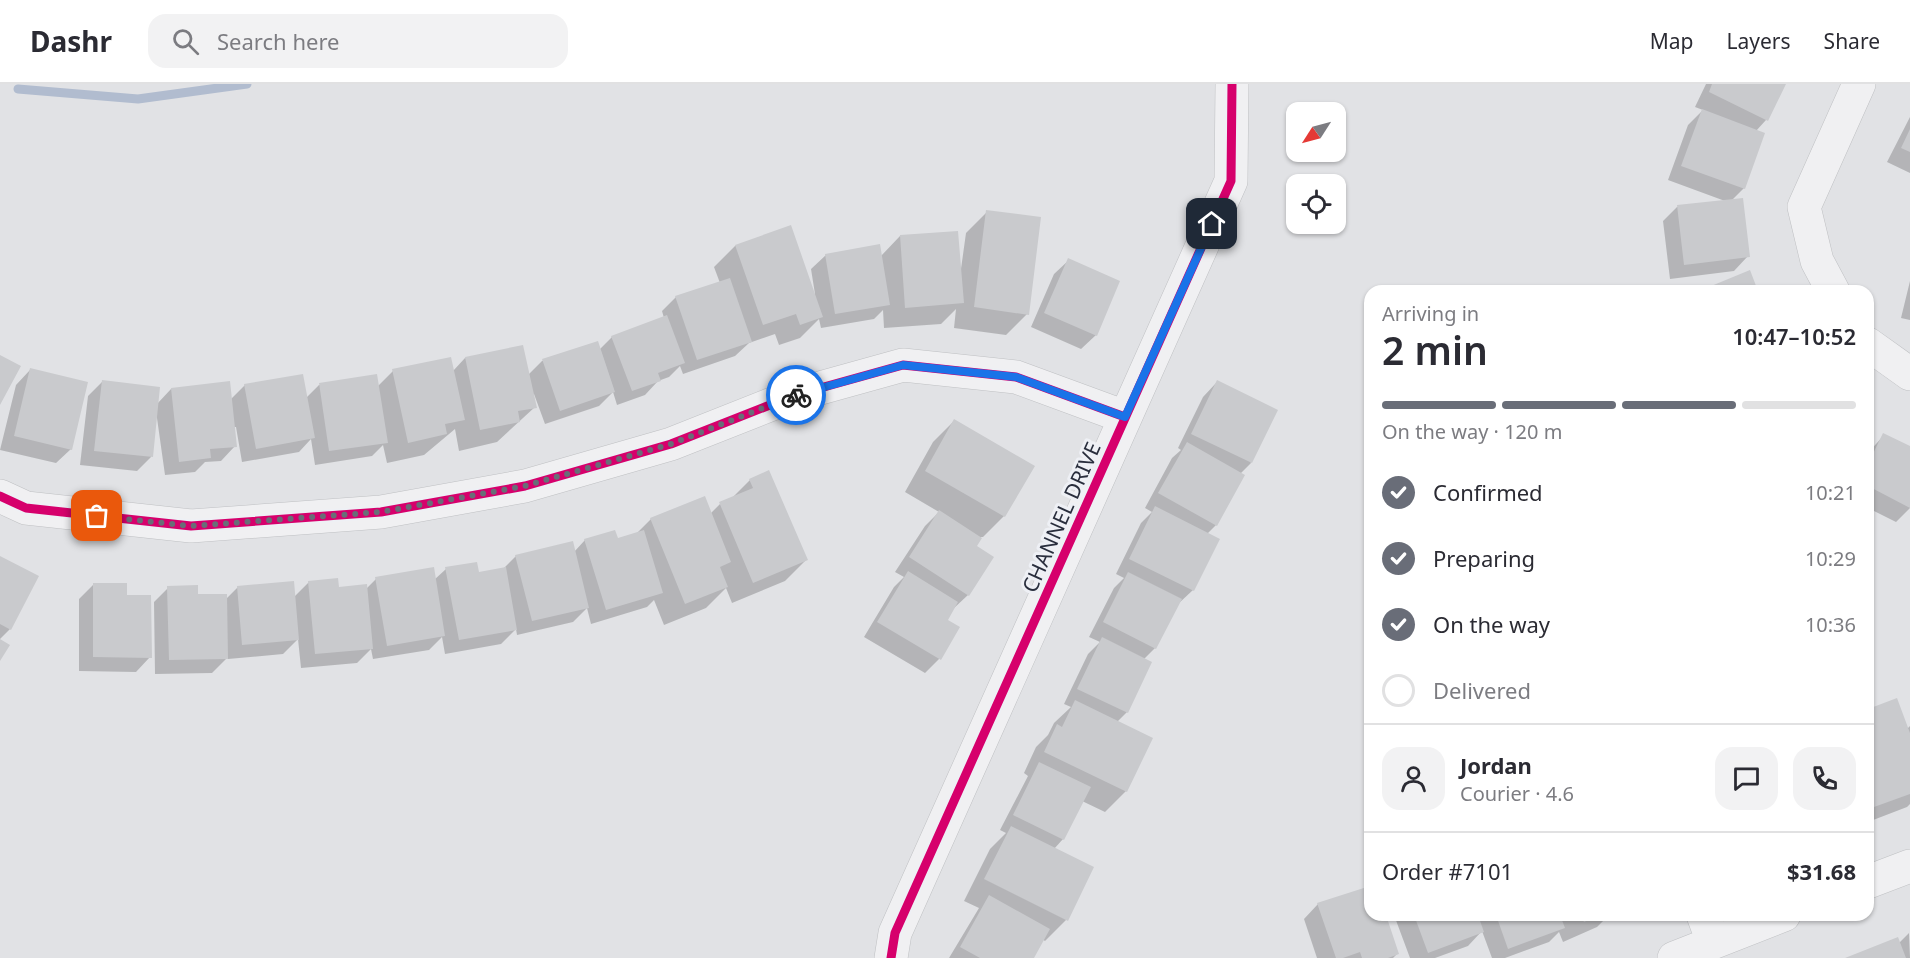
<!DOCTYPE html>
<html lang="en">
<head>
<meta charset="utf-8">
<style>
	:root { --surface:#fff; --page:#f2f2f3; --text:#2b2b33; --muted:#7c7c81; --line:#e1e1e2; --accent:#696d78 }
	body { margin:0; font-family:"Noto Sans",sans-serif; background:var(--page); color:var(--text); height:100vh; display:flex; flex-direction:column; font-size:22px; white-space:nowrap }
	* { box-sizing:border-box; margin:0 }
	p { font-size:20px; color:var(--muted) }
	.icon { flex:none; width:33px; height:33px; fill:none; stroke:currentColor; stroke-width:2; stroke-linecap:round; stroke-linejoin:round }
	.map { position:relative; flex:1; overflow:hidden }
	.sheet { position:absolute; left:1364px; top:201px; width:510px; height:636px; display:flex; flex-direction:column; background:var(--surface); border-radius:18px; box-shadow:0 2px 4px #0004 }
	.sheet>* { flex:none }
	.needle { width:39px; rotate:234deg }
	.controls { position:absolute; left:1286px; top:18px; display:grid; gap:12px }
	.controls a { display:grid; place-items:center; width:60px; height:60px; border-radius:12px; background:var(--surface); box-shadow:0 2px 4px #0004; font-size:30px }
	.pin { position:absolute; display:grid; place-items:center; width:51px; height:51px; color:#fff; margin:-26px; border-radius:12px; box-shadow:0 3px 9px #0006 }
	.courier { position:absolute; display:grid; place-items:center; width:60px; height:60px; margin:-30px; border:4px solid #1a73e8; border-radius:50%; background:#fff; color:#222; box-shadow:0 2px 8px #0007 }
	.head em { font-style:normal; font-weight:600 }
	.head div { display:flex; flex-direction:column-reverse }
	.head { display:flex; align-items:center; justify-content:space-between; height:102px; padding:0 18px }
	h1 { font-size:39px; font-weight:600; line-height:45px }
	.bar { display:grid; grid-template-columns:repeat(4,1fr); gap:9px 6px; align-content:center; height:72px; padding:0 18px }
	.bar i { height:8px; border-radius:4px; background:var(--line) }
	.bar .on { background:var(--accent) }
	.bar p { grid-column:span 4 }
	.line { display:flex; align-items:center; gap:15px; padding:0 18px; border-top:2px solid var(--line) }
	.line div { flex:1 }
	.round { display:grid; place-items:center; flex:none; width:63px; height:63px; border-radius:18px; background:var(--page) }
	ol { padding:0 18px; list-style:none }
	li { display:flex; align-items:center; gap:18px; height:66px }
	li p { margin-inline-start:auto }
	li .icon { padding:6px; border-radius:50%; background:var(--accent); color:#fff; stroke-width:4 }
	li:last-child { color:var(--muted) }
	li i { width:33px; height:33px; border:3px solid var(--line); border-radius:50% }
	header { display:flex; align-items:center; gap:36px; box-sizing:border-box; height:84px; padding:0 30px; background:var(--surface); border-bottom:2px solid var(--line) }
	header strong { font-size:28px }
	nav { display:flex; gap:33px; margin-inline-start:auto; font-size:21px }
	.search { width:420px; height:54px; background:var(--page); display:flex; align-items:center; gap:15px; box-sizing:border-box; padding:0 21px; border-radius:18px; color:var(--muted); font-size:22px }
	.map>svg:first-child { display:block }
	.shadow { fill:#0003 }
	.lines { fill:none; stroke-linecap:round; stroke-linejoin:round }
	.stream { stroke:#b1bccf; stroke-width:9 }
	.building { fill:#c9cacd }
	.minor-casing { stroke:#bfc0c3; stroke-width:34 }
	.minor { stroke:#f0f0f2; stroke-width:33 }
	.cycleway-casing { stroke:#eef0f5; stroke-width:13 }
	.cycleway { stroke:#d6006c; stroke-width:9 }
	.done { stroke:#696d78; stroke-width:6; stroke-dasharray:0 10.8 }
	.route { stroke:#1a73e8; stroke-width:8 }
	.labels { text-anchor:middle; dominant-baseline:central; stroke-width:6; stroke-linejoin:round; paint-order:stroke }
	.street-label { font-size:21px; fill:#292e3d; stroke:#eef0f5 }
</style>
</head>
<body>
<header>
<strong>Dashr</strong>
<div class="search"><svg class="icon" aria-label="search" viewBox="0 0 24 24"><circle cx="10" cy="10" r="6"/><path d="M15 15l6 6"/></svg>Search here</div>
<nav><a>Map</a><a>Layers</a><a>Share</a></nav>
</header>
<div class="map">
<svg width="1910" height="874" viewBox="0 0 1910 874">
	<rect width="100%" height="100%" fill="#e1e2e5"/>
	<path class="shadow" d="M 1706,0 L 1784,0 L 1766,36 L 1756,47 L 1744,104 L 1732,116 L 1748,172 L 1734,187 L 1670,195 L 1663,137 L 1677,123 L 1725,117 L 1668,96 L 1688,41 L 1703,26 L 1695,23 Z
		M 1910,33 L 1910,89 L 1887,78 Z
		M 987,128 L 1027,230 L 1006,251 L 954,244 L 956,225 L 941,240 L 884,244 L 883,226 L 874,235 L 821,244 L 819,235 L 800,254 L 779,261 L 775,250 L 749,259 L 735,272 L 683,290 L 680,282 L 669,293 L 658,297 L 645,311 L 617,321 L 613,308 L 599,322 L 545,340 L 534,310 L 532,310 L 535,323 L 497,358 L 459,367 L 455,345 L 424,371 L 387,379 L 383,361 L 372,372 L 315,381 L 311,355 L 299,368 L 242,378 L 236,343 L 233,343 L 235,362 L 221,377 L 205,378 L 195,388 L 165,391 L 156,327 L 151,373 L 137,387 L 80,381 L 88,312 L 102,298 L 157,320 L 171,305 L 230,316 L 245,301 L 306,314 L 319,301 L 378,302 L 393,287 L 453,287 L 465,274 L 528,291 L 542,277 L 597,259 L 599,266 L 612,253 L 664,234 L 662,227 L 676,213 L 720,199 L 714,183 L 735,162 L 790,143 L 813,210 L 815,210 L 811,185 L 826,171 L 881,172 L 900,152 L 961,185 L 966,149 Z
		M 1069,176 L 1096,251 L 1081,265 L 1031,243 L 1054,190 Z
		M 1910,197 L 1910,236 L 1901,234 Z
		M 30,286 L 71,365 L 56,379 L 0,366 L 16,301 Z
		M 1217,298 L 1251,379 L 1240,390 L 1216,441 L 1207,450 L 1193,506 L 1178,520 L 1155,564 L 1144,575 L 1127,628 L 1117,638 L 1126,707 L 1105,728 L 1082,717 L 1063,755 L 1054,765 L 1066,836 L 1045,857 L 1042,855 L 1032,874 L 949,874 L 979,824 L 964,817 L 990,765 L 1006,749 L 1000,746 L 1028,692 L 1024,689 L 1036,663 L 1048,651 L 1054,639 L 1071,623 L 1064,620 L 1088,570 L 1100,558 L 1089,553 L 1114,504 L 1124,494 L 1116,490 L 1141,439 L 1152,428 L 1145,424 L 1172,374 L 1181,366 L 1178,364 L 1203,313 Z
		M 954,337 L 1004,432 L 983,453 L 981,453 L 975,463 L 968,511 L 953,525 L 946,536 L 939,575 L 925,589 L 864,553 L 894,503 L 904,493 L 895,488 L 925,442 L 939,428 L 905,408 L 933,358 Z
		M 1884,351 L 1910,364 L 1910,424 L 1896,438 L 1868,424 L 1868,369 Z
		M 750,396 L 806,476 L 785,497 L 732,519 L 726,504 L 706,524 L 664,541 L 654,516 L 647,523 L 591,540 L 587,524 L 573,538 L 517,551 L 516,545 L 501,560 L 445,570 L 442,553 L 429,566 L 373,575 L 371,565 L 357,579 L 301,584 L 298,555 L 283,570 L 228,575 L 228,573 L 212,589 L 155,590 L 154,518 L 168,504 L 197,511 L 226,515 L 238,503 L 294,513 L 309,498 L 337,504 L 366,505 L 376,495 L 434,496 L 446,485 L 478,489 L 503,485 L 516,472 L 574,468 L 585,456 L 617,456 L 636,450 L 651,435 L 711,429 L 720,420 L 731,415 Z
		M 0,473 L 10,545 L 0,555 Z
		M 93,501 L 125,512 L 150,573 L 136,588 L 79,587 L 79,515 Z
		M 1896,616 L 1907,645 L 1910,642 L 1910,720 L 1907,723 L 1868,738 L 1868,627 Z
		M 1318,820 L 1370,831 L 1384,831 L 1397,870 L 1393,874 L 1317,874 L 1304,835 Z
		M 1394,831 L 1609,831 L 1597,843 L 1563,858 L 1559,848 L 1549,858 L 1505,874 L 1492,874 L 1482,847 L 1468,862 L 1435,874 L 1410,874 Z
		M 1909,849 L 1910,874 L 1849,874 L 1899,859 Z"/>
	<g class="lines">
		<path class="stream" d="M 18,5 L 138,15 L 247,0"/>
	</g>
	<path class="building" d="M 1712,0 L 1786,0 L 1768,37 L 1709,8 Z
		M 1702,25 L 1765,49 L 1745,105 L 1681,82 Z
		M 1910,45 L 1910,68 L 1901,64 Z
		M 1743,114 L 1750,173 L 1684,181 L 1677,121 Z
		M 986,126 L 1041,133 L 1029,231 L 974,223 Z
		M 791,141 L 823,233 L 800,241 L 796,230 L 763,241 L 735,161 Z
		M 958,147 L 964,219 L 905,224 L 900,151 Z
		M 880,160 L 890,221 L 835,230 L 825,170 Z
		M 1068,174 L 1120,197 L 1097,252 L 1044,229 Z
		M 1750,186 L 1758,207 L 1699,207 Z
		M 730,194 L 752,258 L 697,276 L 675,212 Z
		M 667,231 L 685,279 L 658,289 L 661,297 L 632,307 L 611,252 Z
		M 598,257 L 615,308 L 560,327 L 542,275 Z
		M 523,261 L 537,324 L 518,327 L 520,338 L 480,346 L 465,273 Z
		M 0,271 L 21,282 L 0,321 Z
		M 451,273 L 465,336 L 445,340 L 447,350 L 408,359 L 392,285 Z
		M 30,284 L 88,298 L 72,366 L 14,352 Z
		M 303,290 L 315,354 L 256,365 L 244,300 Z
		M 377,290 L 388,359 L 329,367 L 319,299 Z
		M 102,296 L 160,303 L 153,373 L 94,367 Z
		M 1217,296 L 1278,326 L 1252,379 L 1191,350 Z
		M 230,297 L 237,363 L 210,365 L 211,374 L 179,378 L 171,304 Z
		M 954,335 L 1035,382 L 1005,433 L 925,387 Z
		M 1883,349 L 1910,362 L 1910,424 L 1868,402 L 1868,380 Z
		M 1187,358 L 1245,391 L 1217,442 L 1158,409 Z
		M 769,386 L 808,476 L 753,499 L 719,418 L 753,404 L 749,395 Z
		M 705,412 L 731,478 L 720,483 L 728,503 L 685,520 L 650,434 Z
		M 1155,422 L 1220,455 L 1194,507 L 1129,475 Z
		M 939,426 L 982,454 L 977,462 L 994,473 L 969,512 L 909,473 Z
		M 615,446 L 618,454 L 644,446 L 663,509 L 606,526 L 584,455 Z
		M 573,457 L 589,524 L 532,537 L 515,471 Z
		M 0,472 L 39,492 L 11,546 L 0,540 Z
		M 477,478 L 479,488 L 506,483 L 517,546 L 459,556 L 445,483 Z
		M 434,483 L 445,552 L 387,562 L 375,493 Z
		M 908,487 L 958,518 L 948,536 L 960,543 L 941,576 L 877,538 Z
		M 1128,488 L 1182,515 L 1156,565 L 1103,538 Z
		M 338,494 L 339,503 L 367,500 L 373,565 L 315,570 L 308,497 Z
		M 294,497 L 299,556 L 242,561 L 237,502 Z
		M 93,499 L 127,499 L 127,511 L 151,511 L 152,574 L 93,573 Z
		M 198,501 L 198,510 L 227,510 L 228,575 L 169,576 L 167,502 Z
		M 1102,553 L 1152,578 L 1128,629 L 1077,605 Z
		M 0,555 L 10,561 L 0,577 Z
		M 1897,614 L 1910,649 L 1910,710 L 1874,723 L 1868,707 L 1868,625 Z
		M 1075,616 L 1153,654 L 1127,708 L 1044,668 L 1057,640 L 1062,643 Z
		M 1039,678 L 1091,703 L 1064,756 L 1013,731 Z
		M 1011,742 L 1094,783 L 1068,837 L 984,795 Z
		M 1370,802 L 1370,831 L 1386,831 L 1399,870 L 1388,874 L 1362,874 L 1360,868 L 1343,874 L 1336,874 L 1317,819 Z
		M 989,811 L 1050,845 L 1034,874 L 980,874 L 960,863 Z
		M 1414,831 L 1478,831 L 1484,848 L 1428,869 Z
		M 1496,831 L 1560,831 L 1565,844 L 1508,865 Z
		M 1581,831 L 1600,831 L 1584,838 Z
		M 1898,853 L 1906,874 L 1845,874 Z"/>
	<g class="lines">
		<defs>
			<path id="minor" d="M 1833,207 L 1817,177 L 1804,123 L 1859,0
				M 1868,260 L 1910,290
				M 0,412 L 26,424 L 191,442 L 381,428 L 525,402 L 671,360 L 795,311 L 903,281 L 1016,293 L 1125,333
				M 1868,798 L 1910,782
				M 1703,831 L 1713,858
				M 891,874 L 895,849 L 1231,97 L 1232,0
				M 1674,874 L 1784,831"/>
		</defs>
		<use href="#minor" class="minor-casing"/>
		<use href="#minor" class="minor"/>
		<defs>
			<path id="cycleway" d="M 0,412 L 26,424 L 191,442 L 381,428 L 525,402 L 671,360 L 795,311 L 903,281 L 1016,293 L 1125,333
				M 891,874 L 895,849 L 1231,97 L 1232,0"/>
		</defs>
		<use href="#cycleway" class="cycleway-casing"/>
		<use href="#cycleway" class="cycleway"/>
	</g>
	<g class="lines">
		<path class="done" d="M 97,432 L 191,442 L 381,428 L 525,402 L 671,360 L 796,311"/>
		<path class="route" d="M 796,311 L 903,281 L 1016,293 L 1125,333 L 1212,140"/>
	</g>
	<g class="labels">
		<g class="street-label">
			<text transform="translate(1061 433) rotate(-66)">CHANNEL DRIVE</text>
		</g>
	</g>
</svg>
<div class="controls">
<a><svg class="needle" viewBox="-14 -14 28 28"><path d="M0-13l5 13h-10z" fill="#e53935"/><path d="M0 13l5-13h-10z" fill="#7c7c81"/></svg></a>
<a><svg class="icon" aria-label="locate" viewBox="0 0 24 24"><circle cx="12" cy="12" r="6"/><path d="M12 2v4M12 18v4M2 12h4M18 12h4"/></svg></a>
</div>
<div class="pin" style="left:97px;top:432px;background:#ea580c"><svg class="icon" aria-label="bag" viewBox="0 0 24 24"><path d="M5 8h14l-1 12H6zM9 8a3 3 0 0 1 6 0"/></svg></div>
<div class="pin" style="left:1212px;top:140px;background:#1f2937"><svg class="icon" aria-label="home" viewBox="0 0 24 24"><path d="M3 11l9-7 9 7M6 9v11h12V9"/></svg></div>
<div class="courier" style="left:796px;top:311px"><svg class="icon" aria-label="bike" viewBox="0 0 24 24"><circle cx="6" cy="16" r="4"/><circle cx="18" cy="16" r="4"/><path d="M6 16l4-8h5l3 8M10 8l3 8H6M13 5h3"/></svg></div>
<section class="sheet">
<div class="head"><div><h1>2 min</h1><p>Arriving in</p></div><em>10:47–10:52</em></div>
<div class="bar"><i class="on"></i><i class="on"></i><i class="on"></i><i></i><p>On the way · 120 m</p></div>
<ol>
<li><svg class="icon" aria-label="check" viewBox="0 0 24 24"><path d="M5 12l5 5 9-10"/></svg>Confirmed<p>10:21</p></li>
<li><svg class="icon" aria-label="check" viewBox="0 0 24 24"><path d="M5 12l5 5 9-10"/></svg>Preparing<p>10:29</p></li>
<li><svg class="icon" aria-label="check" viewBox="0 0 24 24"><path d="M5 12l5 5 9-10"/></svg>On the way<p>10:36</p></li>
<li><i></i>Delivered</li>
</ol>
<div class="line" style="height:108px"><a class="round"><svg class="icon" aria-label="person" viewBox="0 0 24 24"><circle cx="12" cy="8" r="4"/><path d="M4 21q1-7 8-7t8 7"/></svg></a><div><b>Jordan</b><p>Courier · 4.6</p></div><a class="round"><svg class="icon" aria-label="chat" viewBox="0 0 24 24"><path d="M4 5h16v11H9l-5 4z"/></svg></a><a class="round"><svg class="icon" aria-label="phone" viewBox="0 0 24 24"><path d="M5 4h4l2 5-3 2q2 4 5 5l2-3 5 2v4C11 20 4 13 5 4z"/></svg></a></div>
<div class="line" style="height:78px"><div>Order #7101</div><b>$31.68</b></div>
</section>
</div>
</body>
</html>
